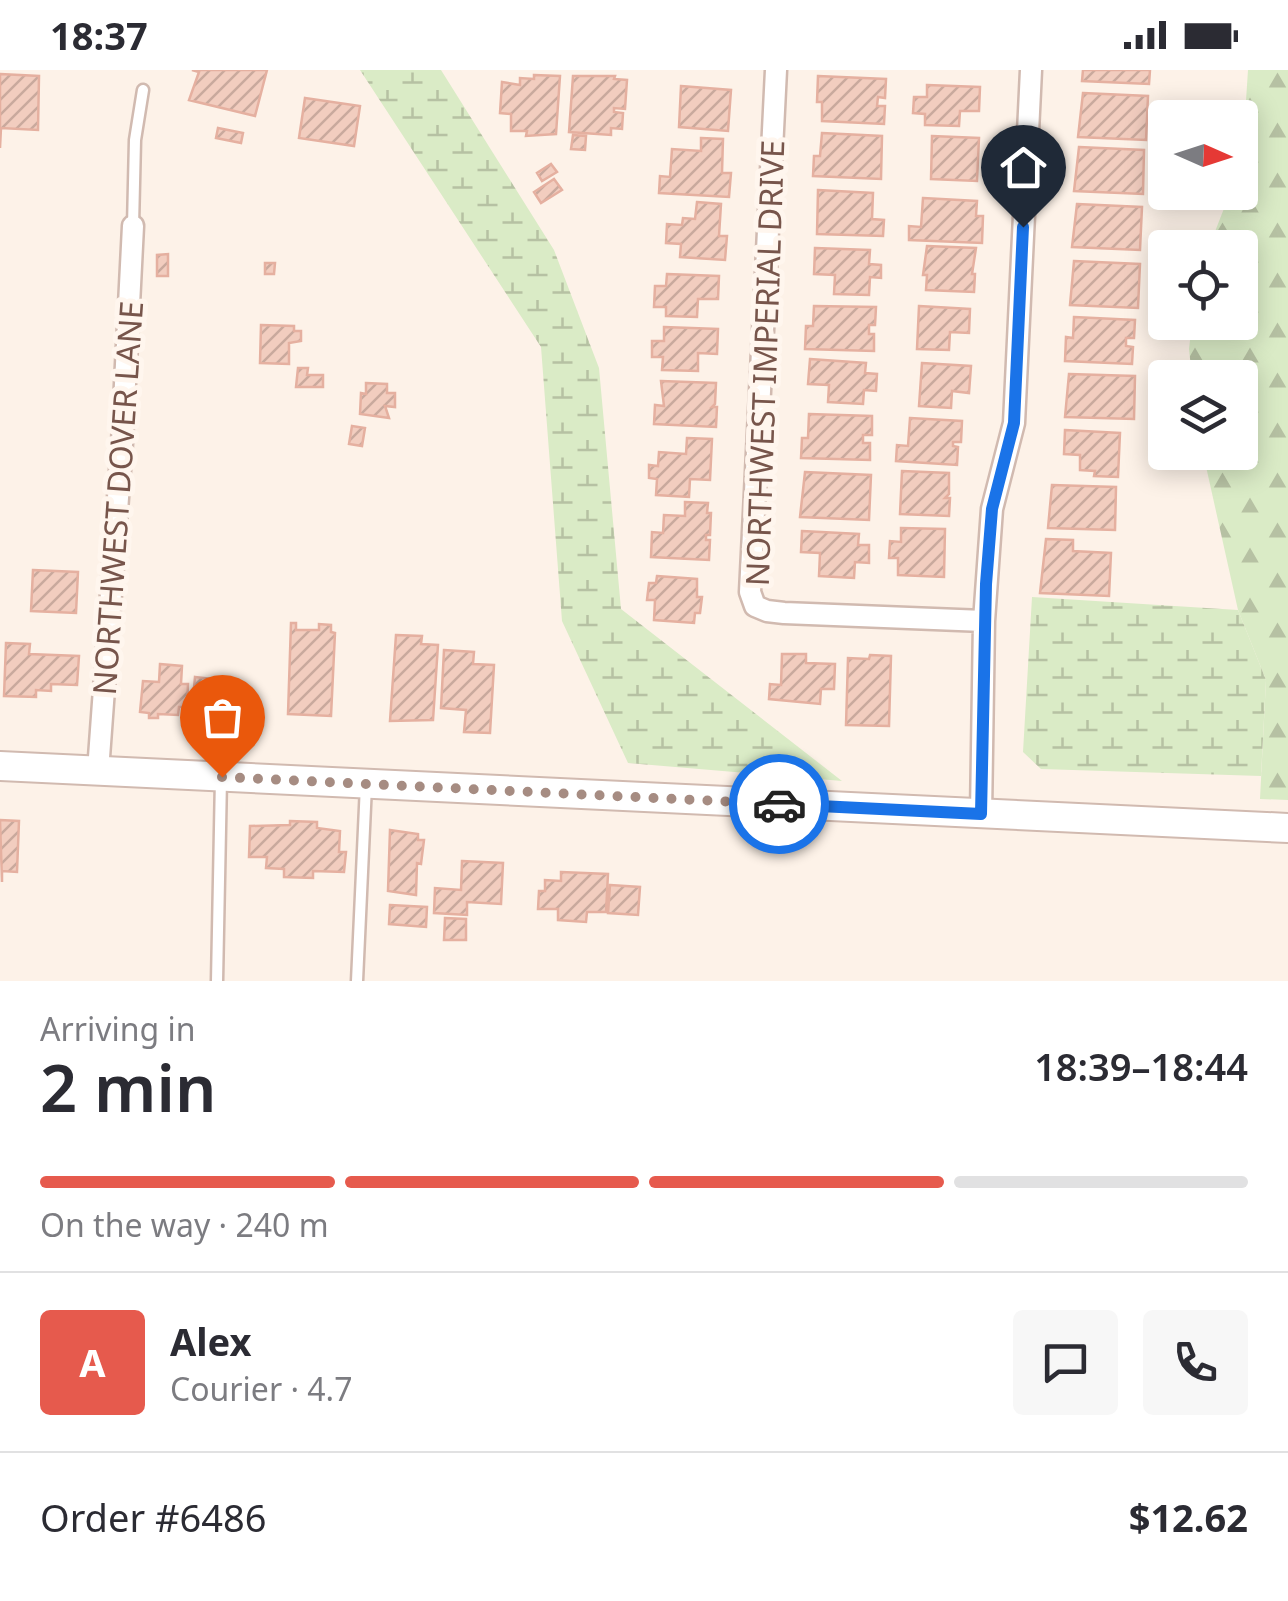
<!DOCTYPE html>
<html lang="en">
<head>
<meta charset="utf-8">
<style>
	:root { --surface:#fff; --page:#f7f7f7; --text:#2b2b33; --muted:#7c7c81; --line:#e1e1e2; --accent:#e65a4d }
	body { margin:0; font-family:"Noto Sans",sans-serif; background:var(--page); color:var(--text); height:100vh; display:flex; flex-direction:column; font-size:38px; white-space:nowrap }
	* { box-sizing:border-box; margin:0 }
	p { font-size:32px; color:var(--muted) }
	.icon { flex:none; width:55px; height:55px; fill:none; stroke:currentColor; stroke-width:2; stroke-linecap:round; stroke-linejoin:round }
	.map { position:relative; height:911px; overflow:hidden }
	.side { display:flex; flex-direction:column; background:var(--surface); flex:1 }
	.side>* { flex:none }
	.needle { width:65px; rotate:93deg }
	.buttons { position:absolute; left:1148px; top:30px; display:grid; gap:20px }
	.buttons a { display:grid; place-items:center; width:110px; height:110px; border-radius:10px; background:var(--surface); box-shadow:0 5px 25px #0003; font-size:50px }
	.pin { position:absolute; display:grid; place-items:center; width:85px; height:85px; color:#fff; margin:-102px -42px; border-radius:50% 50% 50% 0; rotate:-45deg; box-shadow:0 0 10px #0007 }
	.pin .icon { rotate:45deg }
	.courier { position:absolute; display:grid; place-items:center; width:100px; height:100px; margin:-50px; border:8px solid #1a73e8; border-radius:50%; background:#fff; color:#222; box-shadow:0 2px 12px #0007 }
	.summary em { font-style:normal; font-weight:600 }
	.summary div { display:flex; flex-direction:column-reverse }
	.summary { display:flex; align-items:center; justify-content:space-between; height:170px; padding:0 40px }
	h1 { font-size:65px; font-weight:600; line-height:75px }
	.bar { display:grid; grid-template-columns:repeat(4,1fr); gap:15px 10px; align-content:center; height:120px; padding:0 40px }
	.bar i { height:12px; border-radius:8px; background:var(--line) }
	.bar .active { background:var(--accent) }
	.bar p { grid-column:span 4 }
	.line { display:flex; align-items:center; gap:25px; padding:0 40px; border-top:2px solid var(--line) }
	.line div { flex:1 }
	.round { display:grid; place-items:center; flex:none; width:105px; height:105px; border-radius:10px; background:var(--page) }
	.status { display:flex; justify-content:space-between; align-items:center; height:70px; padding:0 50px; background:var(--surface); direction:ltr }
	.status svg { height:28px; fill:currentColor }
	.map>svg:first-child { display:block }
	.forest { fill:url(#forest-firs) }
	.wetland { fill:url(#wetland-marsh) }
	.building { fill:url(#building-hatch); stroke:#e5b0a0; stroke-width:2.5 }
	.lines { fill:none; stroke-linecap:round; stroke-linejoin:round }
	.service-casing { stroke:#d1bab0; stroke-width:15 }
	.minor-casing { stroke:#d1bab0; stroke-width:25 }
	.tertiary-casing { stroke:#d1bab0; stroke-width:32 }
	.service { stroke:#fff; stroke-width:10 }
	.minor { stroke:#fff; stroke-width:20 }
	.tertiary { stroke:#fff; stroke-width:28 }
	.done { stroke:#a68c82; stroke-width:10; stroke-dasharray:0 18 }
	.route { stroke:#1a73e8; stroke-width:12 }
	.labels { text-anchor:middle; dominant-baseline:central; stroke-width:10; stroke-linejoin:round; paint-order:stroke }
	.street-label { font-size:32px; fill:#77554b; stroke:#fff6ee }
</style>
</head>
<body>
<div class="status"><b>18:37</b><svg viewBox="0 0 49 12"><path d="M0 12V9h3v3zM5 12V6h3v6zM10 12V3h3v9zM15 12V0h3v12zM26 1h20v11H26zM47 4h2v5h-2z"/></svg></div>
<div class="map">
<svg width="1288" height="911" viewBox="0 0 1288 911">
	<defs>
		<pattern id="forest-firs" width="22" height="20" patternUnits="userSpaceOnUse" patternTransform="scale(2.5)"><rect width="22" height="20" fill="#daebc6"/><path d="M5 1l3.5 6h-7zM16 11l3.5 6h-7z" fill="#b6c1a3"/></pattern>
		<pattern id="wetland-marsh" width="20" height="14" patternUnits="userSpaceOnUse" patternTransform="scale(2.5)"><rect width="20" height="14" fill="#daebc6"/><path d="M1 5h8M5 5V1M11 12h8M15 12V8" fill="none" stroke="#b6c1a3"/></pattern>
		<pattern id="building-hatch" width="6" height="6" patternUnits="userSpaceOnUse" patternTransform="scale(2.5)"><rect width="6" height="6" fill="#f2cdbf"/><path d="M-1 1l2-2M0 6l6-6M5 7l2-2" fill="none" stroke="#c9a99d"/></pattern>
	</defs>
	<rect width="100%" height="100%" fill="#fdf2e8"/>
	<path class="forest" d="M 1248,0 L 1288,0 L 1288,730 L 1260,729 L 1266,610 L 1238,540 L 1203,383 L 1240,382 L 1240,308 L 1192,307 L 1189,279 L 1192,253 L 1240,252 L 1240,178 L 1209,177 L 1230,123 L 1240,122 Z"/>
	<path class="wetland" d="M 360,0 L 441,0 L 554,180 L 599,298 L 621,539 L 842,711 L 628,693 L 562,551 L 541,277 Z
		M 1032,527 L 1238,540 L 1266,610 L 1261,706 L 1041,699 L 1023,682 Z"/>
	<path class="building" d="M 192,0 L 267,0 L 255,46 L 189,30 L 199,2 Z
		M 1083,0 L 1150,0 L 1149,14 L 1082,11 Z
		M 0,4 L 39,6 L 38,60 L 1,58 L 0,78 Z
		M 534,5 L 560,6 L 556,64 L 526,66 L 527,61 L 511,61 L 511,44 L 500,43 L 502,12 L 520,15 L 520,8 L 534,9 Z
		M 573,6 L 615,6 L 614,9 L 627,10 L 625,39 L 614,38 L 614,42 L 623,43 L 622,59 L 611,58 L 611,65 L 569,62 Z
		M 818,6 L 886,9 L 885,28 L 878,27 L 877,36 L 885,36 L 884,54 L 822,51 L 822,32 L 817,32 Z
		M 927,15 L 980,17 L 979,41 L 960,41 L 959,56 L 925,55 L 925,44 L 913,43 L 914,27 L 927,27 Z
		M 681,16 L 731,20 L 728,61 L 679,57 Z
		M 1083,23 L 1148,26 L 1146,70 L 1078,67 Z
		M 305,28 L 360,36 L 354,76 L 299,68 Z
		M 218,58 L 243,63 L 241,73 L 216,68 Z
		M 822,63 L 882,66 L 881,109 L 813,106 L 814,86 L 820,86 Z
		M 573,65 L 586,66 L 585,80 L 571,79 Z
		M 932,66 L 979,68 L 977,111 L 931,109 Z
		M 701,68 L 723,69 L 722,103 L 731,103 L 729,127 L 659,123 L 660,106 L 670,107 L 672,79 L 701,81 Z
		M 1079,77 L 1144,80 L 1143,124 L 1074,121 Z
		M 551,94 L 557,102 L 542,111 L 537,103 Z
		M 554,109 L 562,120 L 541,133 L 534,122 Z
		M 818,120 L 873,123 L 872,149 L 884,150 L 883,166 L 817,164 Z
		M 923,128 L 977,131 L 976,146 L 983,146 L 982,173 L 909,170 L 909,156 L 921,157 Z
		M 697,132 L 721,134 L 719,166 L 727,166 L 725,190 L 680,187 L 681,174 L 666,173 L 667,154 L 682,155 L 683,148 L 695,149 Z
		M 1077,134 L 1142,137 L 1140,180 L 1072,177 Z
		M 927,176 L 976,178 L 972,204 L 975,204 L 974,222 L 926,220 L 927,205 L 923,205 Z
		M 815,178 L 870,180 L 869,194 L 881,195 L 881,208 L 870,207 L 869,225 L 834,224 L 835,205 L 814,204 Z
		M 168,184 L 168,206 L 157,206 L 157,185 Z
		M 1074,191 L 1140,194 L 1138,238 L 1070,235 Z
		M 265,193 L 275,193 L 274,204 L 265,204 Z
		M 667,204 L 719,206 L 718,229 L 698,229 L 697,247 L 666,246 L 666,237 L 654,237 L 655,216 L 666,216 Z
		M 814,236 L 876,237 L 875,255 L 869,255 L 869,264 L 874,264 L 874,281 L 805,279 L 806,256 L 813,256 Z
		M 919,236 L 970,239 L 969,263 L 950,262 L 949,280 L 917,279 Z
		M 1074,247 L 1135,250 L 1134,268 L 1126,268 L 1126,276 L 1133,277 L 1132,294 L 1065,291 L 1066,267 L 1073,268 Z
		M 261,255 L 294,256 L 294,261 L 301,261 L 301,271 L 289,273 L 289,294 L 260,293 Z
		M 664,257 L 718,259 L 717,284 L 698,283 L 698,301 L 662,300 L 663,287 L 652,287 L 652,271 L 664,271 Z
		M 810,289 L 866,293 L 865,303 L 877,304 L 876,321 L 864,320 L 863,334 L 828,332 L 829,315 L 808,314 Z
		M 922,293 L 971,296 L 969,323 L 952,321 L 951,338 L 919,336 Z
		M 298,298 L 308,298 L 307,305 L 323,305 L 323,317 L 296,317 Z
		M 1069,304 L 1135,306 L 1134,349 L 1065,347 Z
		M 661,311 L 716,313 L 715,334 L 712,337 L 717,337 L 716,357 L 654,354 L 655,335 L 664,336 Z
		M 366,313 L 387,314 L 387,323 L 395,323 L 395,337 L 385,336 L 389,348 L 360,344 L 361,323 L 366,324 Z
		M 809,344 L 872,346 L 872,365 L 863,365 L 863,373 L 870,373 L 870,390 L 801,388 L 802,368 L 808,368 Z
		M 910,348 L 962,351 L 961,372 L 953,372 L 953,376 L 958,377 L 957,395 L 896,391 L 897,375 L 908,376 Z
		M 352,356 L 365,358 L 362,376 L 349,374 Z
		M 1065,360 L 1120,363 L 1118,407 L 1094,406 L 1095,401 L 1080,400 L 1080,385 L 1064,384 Z
		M 687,368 L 712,369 L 710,410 L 690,409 L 689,427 L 656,425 L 657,409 L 649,408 L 649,395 L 658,396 L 659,382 L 686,384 Z
		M 902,401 L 949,403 L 949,424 L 945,428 L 950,428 L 949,446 L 900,444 Z
		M 805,402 L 871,405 L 869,450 L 800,447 Z
		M 1052,415 L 1116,417 L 1115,460 L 1048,458 Z
		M 685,432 L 708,433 L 707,443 L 711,443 L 710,465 L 706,465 L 706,470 L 710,470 L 709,490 L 651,487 L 652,462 L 663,463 L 664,445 L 685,446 Z
		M 901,458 L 945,459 L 944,507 L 898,505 L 898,488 L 889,488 L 890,471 L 901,472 Z
		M 802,461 L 859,464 L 858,475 L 869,475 L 869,493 L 855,492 L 854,508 L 819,506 L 820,483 L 801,482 Z
		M 1046,469 L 1073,470 L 1073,481 L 1111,483 L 1109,526 L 1040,523 Z
		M 33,500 L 78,502 L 76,543 L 31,541 Z
		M 657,506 L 697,509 L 697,527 L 702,527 L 700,543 L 695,543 L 694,553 L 654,550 L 655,530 L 647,530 L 649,513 L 656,513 Z
		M 291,553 L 296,553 L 296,560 L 319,560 L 319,554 L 331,555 L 331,562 L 335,563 L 331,646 L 288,644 Z
		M 396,565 L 422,566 L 421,574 L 438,575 L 433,650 L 390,651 Z
		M 6,573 L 30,574 L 29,584 L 79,586 L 77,615 L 51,614 L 51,621 L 36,620 L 36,627 L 4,626 Z
		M 444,580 L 474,582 L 473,594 L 494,595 L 490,663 L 464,662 L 466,640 L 441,638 Z
		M 782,584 L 806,584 L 806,593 L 835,594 L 834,619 L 821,619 L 820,634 L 769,629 L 770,614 L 781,615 Z
		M 870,585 L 891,586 L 889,656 L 846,655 L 848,588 L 869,589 Z
		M 160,594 L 182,596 L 181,614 L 188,614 L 187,637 L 179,637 L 178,645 L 158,644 L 158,648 L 149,648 L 149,643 L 140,642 L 143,611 L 159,612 Z
		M 195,607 L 214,609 L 213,630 L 193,629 Z
		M 0,750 L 19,751 L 17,802 L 2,801 L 2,812 Z
		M 290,751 L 317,752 L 317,758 L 340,761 L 339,782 L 346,782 L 344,802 L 313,801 L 313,808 L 284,807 L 284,799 L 266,798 L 267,787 L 249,787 L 250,756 L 290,755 Z
		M 390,760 L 418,764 L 418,770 L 424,770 L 421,794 L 417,793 L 416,825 L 388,821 Z
		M 462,791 L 503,793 L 501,834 L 467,832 L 467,845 L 434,843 L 435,818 L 461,820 Z
		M 561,802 L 608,804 L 606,842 L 587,842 L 586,852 L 558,850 L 558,839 L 538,839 L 539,821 L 545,821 L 545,810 L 561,811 Z
		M 610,815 L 640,817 L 638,845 L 608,843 Z
		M 390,835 L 427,837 L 426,857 L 389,854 Z
		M 445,848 L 466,849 L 466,870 L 444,870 Z"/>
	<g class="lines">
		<defs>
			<path id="service" d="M 133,156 L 135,70 L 143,20
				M 217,911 L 221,708
				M 357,911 L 366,715"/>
			<path id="minor" d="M 776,0 L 750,522 L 755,536 L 767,541 L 784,543 L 984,551
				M 98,701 L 122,373 L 133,156
				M 981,744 L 984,551 L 992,439 L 1014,353 L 1031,0"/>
			<path id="tertiary" d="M 0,696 L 1288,758"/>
		</defs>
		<use href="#service" class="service-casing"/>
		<use href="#minor" class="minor-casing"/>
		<use href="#tertiary" class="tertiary-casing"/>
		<use href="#service" class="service"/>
		<use href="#minor" class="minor"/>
		<use href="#tertiary" class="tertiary"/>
	</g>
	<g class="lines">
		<path class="done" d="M 222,707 L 779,734"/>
		<path class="route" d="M 779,734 L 981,744 L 986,514 L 992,439 L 1014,353 L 1023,157"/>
	</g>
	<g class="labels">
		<g class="street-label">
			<text transform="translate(764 293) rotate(-88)">NORTHWEST IMPERIAL DRIVE</text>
			<text transform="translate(117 428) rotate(-86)">NORTHWEST DOVER LANE</text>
		</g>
	</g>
</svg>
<div class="buttons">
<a><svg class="needle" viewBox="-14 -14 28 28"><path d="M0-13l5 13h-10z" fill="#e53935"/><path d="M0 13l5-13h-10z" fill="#7c7c81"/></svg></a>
<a><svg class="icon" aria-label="locate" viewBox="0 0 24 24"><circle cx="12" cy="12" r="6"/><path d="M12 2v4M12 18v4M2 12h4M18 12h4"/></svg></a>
<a><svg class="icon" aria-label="layers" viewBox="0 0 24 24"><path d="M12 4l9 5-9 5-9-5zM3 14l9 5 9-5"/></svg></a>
</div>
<div class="pin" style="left:222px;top:707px;background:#ea580c"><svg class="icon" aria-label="bag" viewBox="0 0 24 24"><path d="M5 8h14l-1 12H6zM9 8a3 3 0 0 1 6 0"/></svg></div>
<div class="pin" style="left:1023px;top:157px;background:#1f2937"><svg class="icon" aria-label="home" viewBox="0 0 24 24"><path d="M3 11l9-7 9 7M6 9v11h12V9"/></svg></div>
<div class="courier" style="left:779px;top:734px"><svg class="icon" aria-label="car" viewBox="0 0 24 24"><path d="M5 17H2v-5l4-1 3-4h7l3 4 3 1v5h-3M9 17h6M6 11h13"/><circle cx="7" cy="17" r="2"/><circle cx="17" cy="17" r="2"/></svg></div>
</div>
<section class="side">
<div class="summary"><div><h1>2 min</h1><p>Arriving in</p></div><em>18:39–18:44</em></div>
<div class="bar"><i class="active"></i><i class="active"></i><i class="active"></i><i></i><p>On the way · 240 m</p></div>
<div class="line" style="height:180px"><b class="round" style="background:var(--accent);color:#fff">A</b><div><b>Alex</b><p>Courier · 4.7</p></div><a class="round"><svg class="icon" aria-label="chat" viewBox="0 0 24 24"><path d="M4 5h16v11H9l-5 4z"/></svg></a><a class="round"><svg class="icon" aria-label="phone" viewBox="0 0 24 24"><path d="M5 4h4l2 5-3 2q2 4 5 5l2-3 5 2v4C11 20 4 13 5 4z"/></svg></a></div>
<div class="line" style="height:130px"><div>Order #6486</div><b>$12.62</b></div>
</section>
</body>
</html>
